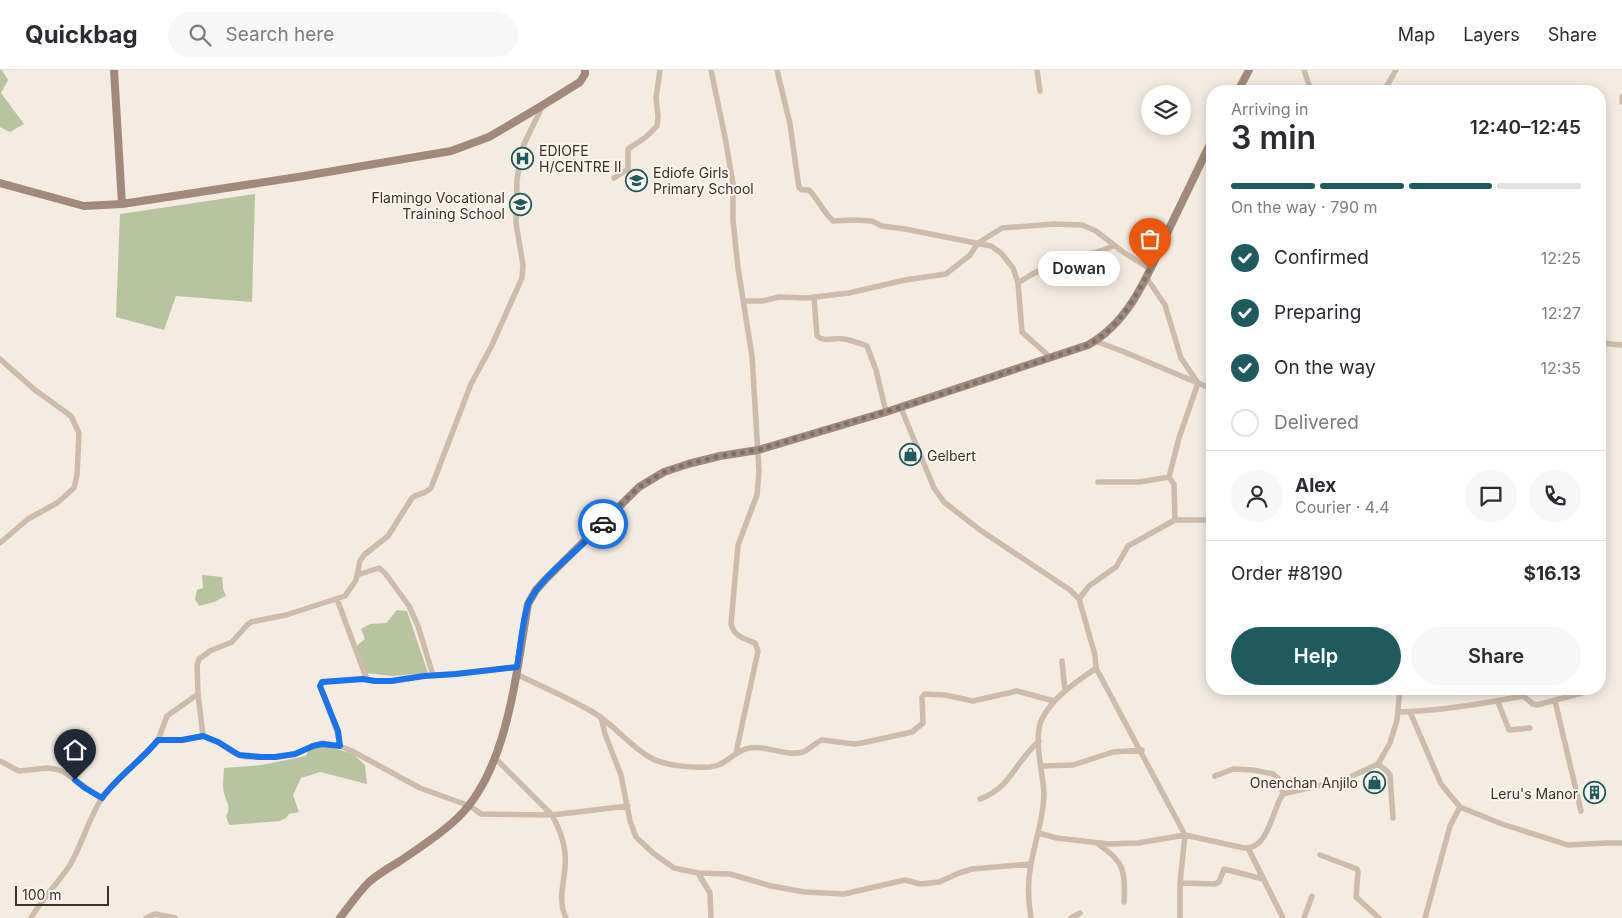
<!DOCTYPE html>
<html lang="en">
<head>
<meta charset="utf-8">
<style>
	:root { --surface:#fff; --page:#f7f7f7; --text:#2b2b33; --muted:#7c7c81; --line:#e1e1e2; --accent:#1f5a5e }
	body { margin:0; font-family:Inter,sans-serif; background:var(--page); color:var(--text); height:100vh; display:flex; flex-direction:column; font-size:19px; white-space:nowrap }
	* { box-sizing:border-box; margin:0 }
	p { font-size:16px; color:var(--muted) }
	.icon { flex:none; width:28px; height:28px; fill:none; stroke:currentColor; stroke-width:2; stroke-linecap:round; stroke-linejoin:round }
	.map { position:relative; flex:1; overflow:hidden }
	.details { position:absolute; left:1206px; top:15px; width:400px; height:610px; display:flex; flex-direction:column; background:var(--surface); border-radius:20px; box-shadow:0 2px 12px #0003 }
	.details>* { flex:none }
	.fabs { position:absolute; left:1141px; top:15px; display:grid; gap:10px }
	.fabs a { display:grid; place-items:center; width:50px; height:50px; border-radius:50%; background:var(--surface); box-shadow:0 2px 12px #0003; font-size:25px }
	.scale { position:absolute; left:15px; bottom:12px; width:94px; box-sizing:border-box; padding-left:5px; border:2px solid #3b302b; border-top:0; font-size:14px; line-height:18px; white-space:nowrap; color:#3b302b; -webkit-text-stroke:4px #fbf5ee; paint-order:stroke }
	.pin { position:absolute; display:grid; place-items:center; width:42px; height:42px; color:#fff; margin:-51px -21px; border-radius:50% 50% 50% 0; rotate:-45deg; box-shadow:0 0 5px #0007 }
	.pin .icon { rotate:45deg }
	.courier { position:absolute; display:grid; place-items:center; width:50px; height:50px; margin:-25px; border:4px solid #1a73e8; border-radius:50%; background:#fff; color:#222; box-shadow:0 1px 6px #0007 }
	.bubble { position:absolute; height:35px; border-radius:18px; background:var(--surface); box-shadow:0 2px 12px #0003; font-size:16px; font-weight:600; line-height:35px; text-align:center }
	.summary em { font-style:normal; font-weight:600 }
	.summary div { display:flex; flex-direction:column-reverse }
	.summary { display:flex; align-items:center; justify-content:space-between; height:85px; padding:0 25px }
	h1 { font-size:32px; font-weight:600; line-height:38px }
	.bar { display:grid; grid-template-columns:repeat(4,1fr); gap:8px 5px; align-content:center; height:60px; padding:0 25px }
	.bar i { height:6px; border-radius:4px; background:var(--line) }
	.bar .current { background:var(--accent) }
	.bar p { grid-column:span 4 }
	.line { display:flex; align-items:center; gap:12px; padding:0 25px; border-top:1px solid var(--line) }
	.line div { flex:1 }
	.round { display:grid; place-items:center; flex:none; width:52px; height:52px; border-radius:26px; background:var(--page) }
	ol { padding:0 25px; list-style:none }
	li { display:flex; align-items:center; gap:15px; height:55px }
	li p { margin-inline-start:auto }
	li .icon { padding:5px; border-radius:50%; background:var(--accent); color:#fff; stroke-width:4 }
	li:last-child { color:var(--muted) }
	li i { width:28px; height:28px; border:2px solid var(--line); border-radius:50% }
	.action { display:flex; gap:10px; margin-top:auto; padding:10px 25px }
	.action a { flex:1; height:58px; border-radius:30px; background:var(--accent); color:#fff; font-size:20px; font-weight:600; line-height:58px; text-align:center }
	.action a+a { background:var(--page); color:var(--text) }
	header { display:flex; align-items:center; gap:30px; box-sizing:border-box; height:70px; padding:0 25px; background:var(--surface); border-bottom:1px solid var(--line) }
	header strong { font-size:24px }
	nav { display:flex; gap:28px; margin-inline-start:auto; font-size:18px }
	.search { width:350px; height:45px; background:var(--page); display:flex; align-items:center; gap:12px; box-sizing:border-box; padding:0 18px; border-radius:28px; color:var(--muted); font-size:19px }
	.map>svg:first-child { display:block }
	.green { fill:#b8c4a0 }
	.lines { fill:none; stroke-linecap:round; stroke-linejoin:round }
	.street { stroke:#cdbbac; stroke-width:5.5 }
	.secondary { stroke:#a18a7d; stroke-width:8 }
	.done { stroke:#7c716b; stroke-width:5; stroke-dasharray:0 9 }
	.route { stroke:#1a73e8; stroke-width:6 }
	.labels { text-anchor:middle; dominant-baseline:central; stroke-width:4; stroke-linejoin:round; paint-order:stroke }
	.poi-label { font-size:14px; fill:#3b302b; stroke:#fbf5ee; text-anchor:start }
</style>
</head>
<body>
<header>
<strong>Quickbag</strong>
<div class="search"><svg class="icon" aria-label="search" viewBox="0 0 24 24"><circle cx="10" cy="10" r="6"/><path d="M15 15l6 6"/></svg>Search here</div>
<nav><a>Map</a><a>Layers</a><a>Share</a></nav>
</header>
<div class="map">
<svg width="1622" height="848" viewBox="0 0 1622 848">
	<rect width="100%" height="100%" fill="#f4ebe1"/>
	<path class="green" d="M 0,0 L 2,0 L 8,10 L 1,23 L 24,54 L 10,62 L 0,57 Z
		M 255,124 L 252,232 L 176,226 L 164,260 L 116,247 L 120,144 Z
		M 202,505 L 222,507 L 223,518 L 226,526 L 214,532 L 199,536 L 195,529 L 197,520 L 203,518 Z
		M 397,540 L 407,541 L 428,603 L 392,606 L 366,603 L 355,577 L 365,569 L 361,559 L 370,554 L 386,553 Z
		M 324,675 L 353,684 L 365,695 L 367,714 L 320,702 L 301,708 L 293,725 L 299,742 L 289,744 L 286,748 L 280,751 L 229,755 L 226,746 C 232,736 226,732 224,723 C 222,716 224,705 224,698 L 262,695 L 306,686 L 310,677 Z"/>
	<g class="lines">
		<path class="street" d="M 711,0 L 725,67 L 733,114 L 733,150 L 738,198 L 752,286 L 759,401 L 757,425 L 738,475 L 731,554 C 734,566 744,569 755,573 L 758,581 L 736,683
			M 777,0 L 790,54 L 798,111 L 799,117 L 802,120 L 809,120 C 818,129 823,142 833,151 L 854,150 L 872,151 L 882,156 L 905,159 L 991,176 L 1001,183 L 1013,198 L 1018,213 L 1022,262 L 1050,287
			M 1037,0 L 1040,21
			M 1304,0 L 1311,21
			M 1384,21 L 1396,0
			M 1622,27 L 1622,32
			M 614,108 L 628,99 L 628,79 L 646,67 L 657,56 L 658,47 L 656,28 L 660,0
			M 1146,207 L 1165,235 L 1181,288 L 1198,313 L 1179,368 L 1169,407 L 1174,414 L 1175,450
			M 1018,213 C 1033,203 1050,194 1068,189 C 1080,186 1105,182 1114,175
			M 814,227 L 817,266 C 825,273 835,267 844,269 C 847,269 865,275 867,276 L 876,300 L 886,342
			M 743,231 L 762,231 L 779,227 L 806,228 L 849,223 L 905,210 L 946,204 L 970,185 L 978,173 L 1002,158 L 1054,154 L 1082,155 L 1096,161 L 1123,182 L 1150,199
			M 1095,271 L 1122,281 L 1212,319
			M 1600,273 L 1622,275
			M 0,289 L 35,320 L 71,346 L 79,363 L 77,405 L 74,418 L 57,433 L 28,449 L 0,473
			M 901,338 L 934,418 L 944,432 L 980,460 L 1070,520 L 1079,529 L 1095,585 L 1096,598 L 1185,765 L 1180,813 L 1180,848
			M 1098,412 L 1139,412 L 1169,407
			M 357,505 L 379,498 L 385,503 L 409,536 L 418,556 L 433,605
			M 337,529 L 367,610
			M 1079,529 L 1089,516 L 1116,497 L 1128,476 L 1175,450 L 1212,450
			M 1062,591 L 1065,621
			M 516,604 C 541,616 567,627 591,641 C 613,653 629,676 651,688 C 665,696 694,698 710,697 C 728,695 734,680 750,678 C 768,675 785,687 803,682 C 810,679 815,673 822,670 L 854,674 L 862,673 L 912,662 L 923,653 L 922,627 L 925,624 L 945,625 L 973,631 L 1017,621 L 1054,631
			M 198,624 L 203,666
			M 1555,631 L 1581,741
			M 1498,632 L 1509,660 L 1530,658
			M 1399,642 C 1441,641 1482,634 1523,626 L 1533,634 L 1537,635 L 1582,623
			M 1410,642 L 1441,714 L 1460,737 L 1450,756 L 1425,848
			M 601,647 L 605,664 L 621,705 L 630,751 L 636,767 L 653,783 L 674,798 L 698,803 L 710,823 L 711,848
			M 158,670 L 167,646 L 198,624 L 197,595 L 199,589 L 210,581 L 232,572 L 247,555 L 251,552 L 286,545 L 345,526 L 356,510 L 360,491 L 364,485 L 388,466 L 412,428 C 418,423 426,424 431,418 L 471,314 L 491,277 L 522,208 L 523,195 L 516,153 L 517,110 L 521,84 L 524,74 L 543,35
			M 340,676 L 337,661 L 320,616 L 322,612 L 363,609 L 375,611 L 391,611 L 424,606 L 456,604 L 517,597
			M 494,687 L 552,745 C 563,765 568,783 564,806 C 562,822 559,833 566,848
			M 0,691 L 19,701 L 47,698 L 55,699 L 64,702 L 102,729
			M 1378,694 L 1387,701 L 1390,705 L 1393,748
			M 1042,696 L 1073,695 L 1113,682 L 1142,680
			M 1215,706 L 1233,699 L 1253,700 L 1273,704 L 1279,709 L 1283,724
			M 980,729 C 1012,717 1014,693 1039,671
			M 1460,737 L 1502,754 L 1568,775 L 1606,773 L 1622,773
			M 1038,763 L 1057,768 L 1109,774 L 1138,773 L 1185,765 L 1244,778 C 1269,780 1272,739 1283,724 L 1346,709 L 1378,694 L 1390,673 L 1397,650 L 1400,619
			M 1098,774 C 1124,791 1126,802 1124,832
			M 1248,778 L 1283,848
			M 1320,785 L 1357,799 L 1358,802 L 1356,827 L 1379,848
			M 698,803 L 730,804 L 771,816 L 805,822 L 844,824 L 905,810 L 920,814 L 939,812 L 959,803 L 972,799 L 1031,794
			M 1180,813 L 1215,814 L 1219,812 L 1224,799 L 1263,809
			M 31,848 C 42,829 58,813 70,795 C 83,773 89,746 104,725 C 120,705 142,690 158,670 L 182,670 L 203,666 L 218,672 L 233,682 L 246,687 L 275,687 L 295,684 L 313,676 L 322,673 L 340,676 L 352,681 L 420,718 L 470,736 L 481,744 L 552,745 L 628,736
			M 146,848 L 155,844 L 175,848
			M 1031,848 C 1028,830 1027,813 1031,794 C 1035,771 1044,747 1044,723 C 1043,702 1032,665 1043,647 C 1055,625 1077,612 1096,598
			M 1071,848 L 1080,843
			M 1304,848 L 1312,826"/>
		<path class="secondary" d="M 114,0 L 122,134
			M 1238,21 L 1249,0
			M 0,113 L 84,136 L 122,134 L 304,106 L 451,81 L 489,67 L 543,35 L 580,12 L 585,4 L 585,0
			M 340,848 C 349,836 358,823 369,812 C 378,804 390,797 400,791 C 418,779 436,767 452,753 C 508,706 516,602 528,534 L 536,520 L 546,509 L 639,417 L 664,402 L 688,394 L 720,386 L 758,380 L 886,342 L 1088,275 C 1132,251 1150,199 1170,157 C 1184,128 1198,99 1212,70"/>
	</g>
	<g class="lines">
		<path class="done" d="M 603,454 L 622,433 L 639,417 L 664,402 L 688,394 L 720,386 L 758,380 L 791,370 L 918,332 L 1088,275 C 1118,259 1135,229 1150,199"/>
		<path class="route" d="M 75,710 L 85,718 L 102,728 C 118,706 141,691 158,670 L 182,670 L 203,666 L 218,672 L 239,685 L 261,687 L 275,687 L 295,684 L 313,676 L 322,674 L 340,676 L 338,661 L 320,616 L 322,612 L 363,609 L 375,611 L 391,611 L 424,606 L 456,604 L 517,597 C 520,581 523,544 529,532 C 542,505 582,478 603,454"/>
	</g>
	<defs>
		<symbol id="hospital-ring" viewBox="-11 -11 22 22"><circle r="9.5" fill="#fbf5ee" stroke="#1f5a5e" stroke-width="1.5"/><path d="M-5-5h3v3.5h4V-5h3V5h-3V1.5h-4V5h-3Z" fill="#1f5a5e"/></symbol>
		<symbol id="school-ring" viewBox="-11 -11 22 22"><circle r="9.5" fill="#fbf5ee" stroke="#1f5a5e" stroke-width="1.5"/><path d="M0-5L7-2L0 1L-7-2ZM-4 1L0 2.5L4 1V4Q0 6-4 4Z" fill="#1f5a5e"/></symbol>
		<symbol id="shop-ring" viewBox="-11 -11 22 22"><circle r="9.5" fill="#fbf5ee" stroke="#1f5a5e" stroke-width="1.5"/><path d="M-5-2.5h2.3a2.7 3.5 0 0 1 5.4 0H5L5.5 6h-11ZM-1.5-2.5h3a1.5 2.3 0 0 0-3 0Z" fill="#1f5a5e"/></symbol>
		<symbol id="building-ring" viewBox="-11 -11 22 22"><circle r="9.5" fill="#fbf5ee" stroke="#1f5a5e" stroke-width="1.5"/><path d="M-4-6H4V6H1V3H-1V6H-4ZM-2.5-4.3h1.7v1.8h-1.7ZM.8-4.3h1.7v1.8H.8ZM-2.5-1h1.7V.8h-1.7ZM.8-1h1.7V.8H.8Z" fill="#1f5a5e"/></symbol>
	</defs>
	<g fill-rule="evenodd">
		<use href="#hospital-ring" x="510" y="76" width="25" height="25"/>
		<use href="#school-ring" x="624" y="98" width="25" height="25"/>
		<use href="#school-ring" x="508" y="122" width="25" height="25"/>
		<use href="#shop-ring" x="898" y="372" width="25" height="25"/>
		<use href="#shop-ring" x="1362" y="700" width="25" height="25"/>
		<use href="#building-ring" x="1582" y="710" width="25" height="25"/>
	</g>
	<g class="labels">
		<g class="poi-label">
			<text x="539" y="80">EDIOFE<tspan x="539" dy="16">H/CENTRE II</tspan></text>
			<text x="653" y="102">Ediofe Girls<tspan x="653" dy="16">Primary School</tspan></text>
			<text x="505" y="127" text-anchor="end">Flamingo Vocational<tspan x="505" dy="16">Training School</tspan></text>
			<text x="927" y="385">Gelbert</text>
			<text x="1358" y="712" text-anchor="end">Onenchan Anjilo</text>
			<text x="1578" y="723" text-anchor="end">Leru's Manor</text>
		</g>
	</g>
</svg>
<div class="fabs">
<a><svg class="icon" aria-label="layers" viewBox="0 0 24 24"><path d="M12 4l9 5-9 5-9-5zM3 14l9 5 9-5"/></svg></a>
</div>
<div class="scale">100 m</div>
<div class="pin" style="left:1150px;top:199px;background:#ea580c"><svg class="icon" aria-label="bag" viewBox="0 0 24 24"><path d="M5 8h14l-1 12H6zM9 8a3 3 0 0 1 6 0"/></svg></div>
<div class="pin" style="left:75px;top:710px;background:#1f2937"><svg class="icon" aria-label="home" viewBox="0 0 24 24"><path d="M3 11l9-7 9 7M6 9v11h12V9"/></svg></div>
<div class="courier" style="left:603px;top:454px"><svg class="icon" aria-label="car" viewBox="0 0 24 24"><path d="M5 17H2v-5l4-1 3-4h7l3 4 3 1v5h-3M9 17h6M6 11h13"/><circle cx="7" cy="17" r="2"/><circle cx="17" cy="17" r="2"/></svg></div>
<div class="bubble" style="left:1038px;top:181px;width:82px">Dowan</div>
<section class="details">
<div class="summary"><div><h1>3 min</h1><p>Arriving in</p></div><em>12:40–12:45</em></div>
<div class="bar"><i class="current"></i><i class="current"></i><i class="current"></i><i></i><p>On the way · 790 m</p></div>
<ol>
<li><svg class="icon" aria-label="check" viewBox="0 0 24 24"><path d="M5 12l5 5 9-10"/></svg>Confirmed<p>12:25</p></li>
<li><svg class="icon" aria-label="check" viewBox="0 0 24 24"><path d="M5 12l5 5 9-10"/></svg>Preparing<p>12:27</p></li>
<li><svg class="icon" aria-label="check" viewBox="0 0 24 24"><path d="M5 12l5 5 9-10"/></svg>On the way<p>12:35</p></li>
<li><i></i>Delivered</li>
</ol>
<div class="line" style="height:90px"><a class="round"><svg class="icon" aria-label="person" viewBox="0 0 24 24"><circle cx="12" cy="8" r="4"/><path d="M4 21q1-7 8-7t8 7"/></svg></a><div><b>Alex</b><p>Courier · 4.4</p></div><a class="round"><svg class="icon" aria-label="chat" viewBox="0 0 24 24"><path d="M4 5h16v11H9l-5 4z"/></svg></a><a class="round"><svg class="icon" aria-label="phone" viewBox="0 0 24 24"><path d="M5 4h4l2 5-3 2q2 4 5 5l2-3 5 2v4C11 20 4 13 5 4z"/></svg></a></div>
<div class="line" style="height:65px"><div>Order #8190</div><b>$16.13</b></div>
<div class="action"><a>Help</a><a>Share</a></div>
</section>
</div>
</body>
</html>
